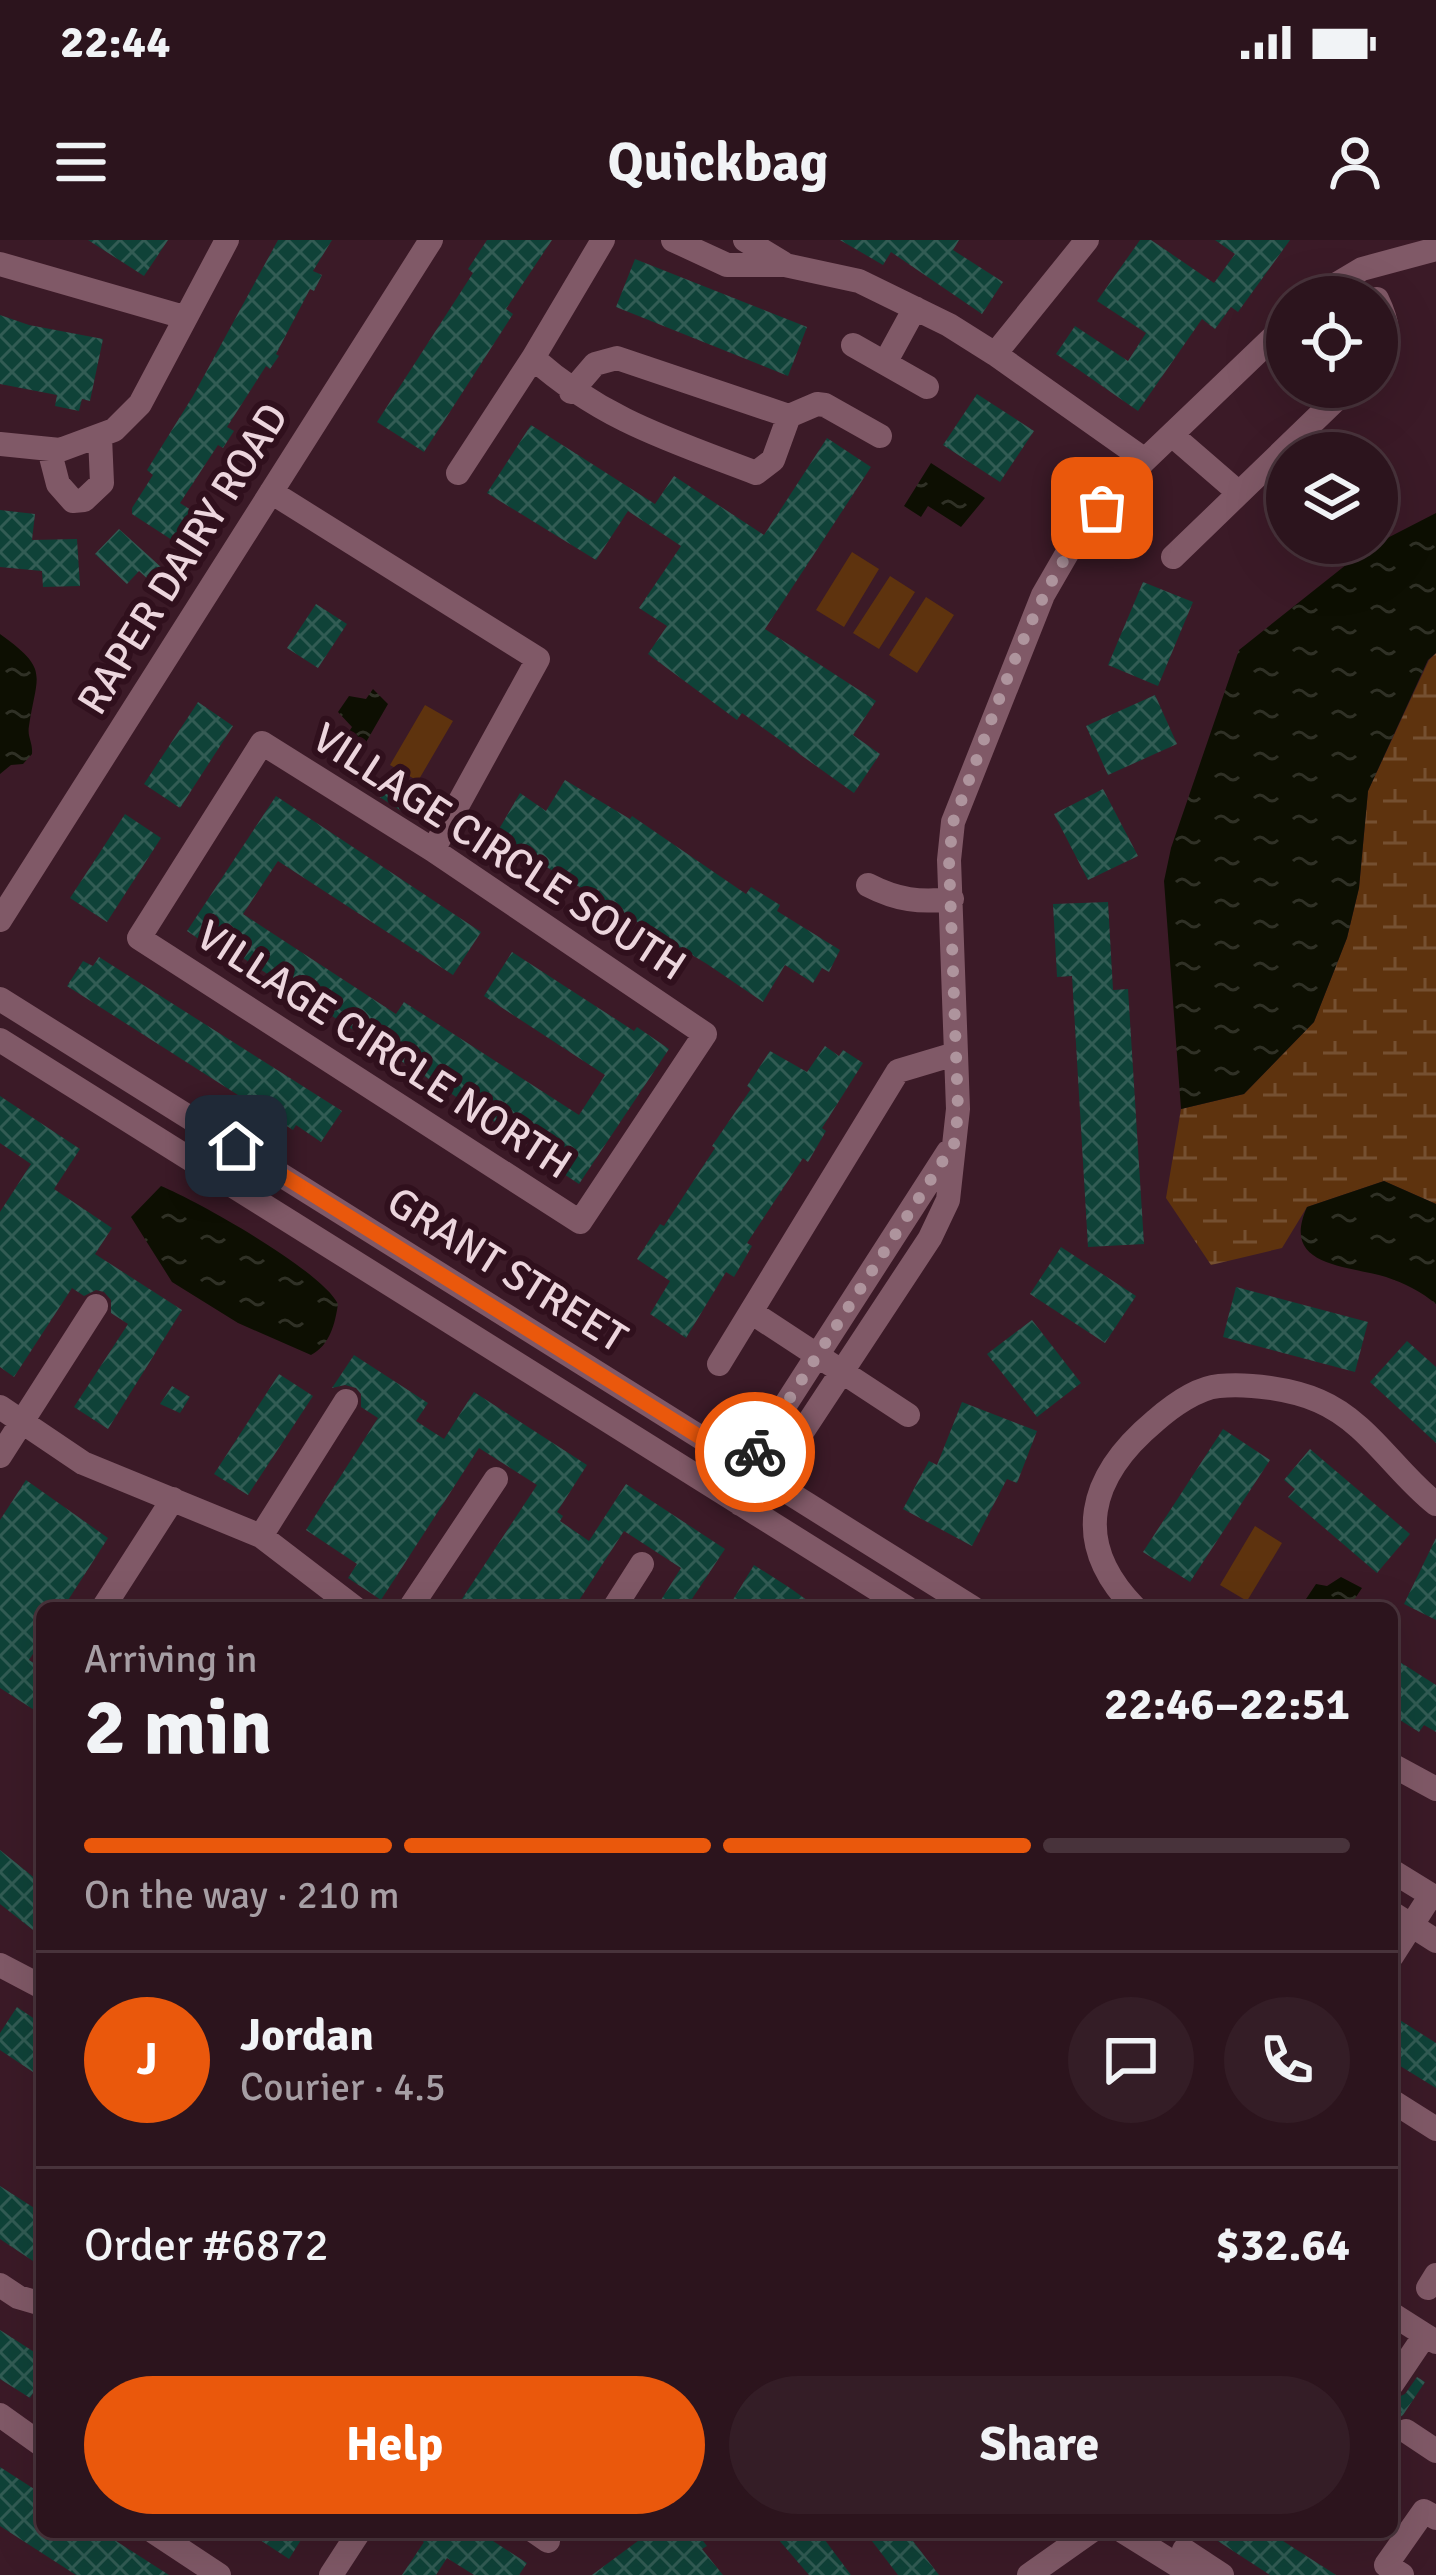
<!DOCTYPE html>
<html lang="en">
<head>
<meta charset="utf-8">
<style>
	:root { --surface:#2c141d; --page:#341d26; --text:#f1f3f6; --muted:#a69ea4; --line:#48333b; --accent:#ea580c }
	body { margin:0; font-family:Signika,sans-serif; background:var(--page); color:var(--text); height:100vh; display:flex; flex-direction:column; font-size:45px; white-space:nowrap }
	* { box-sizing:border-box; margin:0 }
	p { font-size:39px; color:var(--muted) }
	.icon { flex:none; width:66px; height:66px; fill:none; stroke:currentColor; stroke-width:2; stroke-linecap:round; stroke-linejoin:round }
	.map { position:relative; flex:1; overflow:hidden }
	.panel { position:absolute; left:36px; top:1362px; width:1362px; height:936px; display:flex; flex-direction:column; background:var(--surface); border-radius:18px; box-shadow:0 12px 48px #0002,0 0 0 3px var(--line) }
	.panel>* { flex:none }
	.tools { position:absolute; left:1266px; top:36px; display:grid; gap:24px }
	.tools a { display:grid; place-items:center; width:132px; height:132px; border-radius:50%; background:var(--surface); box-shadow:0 12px 48px #0002,0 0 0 3px var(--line); font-size:60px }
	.pin { position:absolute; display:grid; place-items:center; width:102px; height:102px; color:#fff; margin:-51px; border-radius:24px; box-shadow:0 6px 18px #0006 }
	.courier { position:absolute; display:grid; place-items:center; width:120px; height:120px; margin:-60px; border:9px solid #ea580c; border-radius:50%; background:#fff; color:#222; box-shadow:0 3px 15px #0007 }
	.headline em { font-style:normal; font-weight:700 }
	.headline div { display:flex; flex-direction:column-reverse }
	.headline { display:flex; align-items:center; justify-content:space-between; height:204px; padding:0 48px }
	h1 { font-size:78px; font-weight:700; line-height:90px }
	.bar { display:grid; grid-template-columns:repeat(4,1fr); gap:18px 12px; align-content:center; height:144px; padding:0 48px }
	.bar i { height:15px; border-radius:9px; background:var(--line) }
	.bar .current { background:var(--accent) }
	.bar p { grid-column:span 4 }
	.line { display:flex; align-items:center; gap:30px; padding:0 48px; border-top:3px solid var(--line) }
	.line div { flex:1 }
	.round { display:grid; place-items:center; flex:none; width:126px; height:126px; border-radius:63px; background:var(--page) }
	.action { display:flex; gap:24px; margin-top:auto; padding:24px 48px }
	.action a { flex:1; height:138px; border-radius:72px; background:var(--accent); color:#fff; font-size:48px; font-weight:700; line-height:138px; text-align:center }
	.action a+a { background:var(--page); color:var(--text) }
	.status { display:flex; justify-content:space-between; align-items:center; height:84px; padding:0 60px; background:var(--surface); direction:ltr }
	.status svg { height:33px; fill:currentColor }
	header { display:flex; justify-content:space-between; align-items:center; height:156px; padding:0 48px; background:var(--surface); font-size:54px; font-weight:700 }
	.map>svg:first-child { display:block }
	.wetland { fill:url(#wetland-marsh) }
	.pitch { fill:#5e330e }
	.water { fill:url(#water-ripples) }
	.building { fill:url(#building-cross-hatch) }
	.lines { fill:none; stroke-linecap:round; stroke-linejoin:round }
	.minor { stroke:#805967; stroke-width:24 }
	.done { stroke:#ae949d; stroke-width:12; stroke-dasharray:0 21.6 }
	.route { stroke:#ea580c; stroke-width:15 }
	.labels { text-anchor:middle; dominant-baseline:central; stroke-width:12; stroke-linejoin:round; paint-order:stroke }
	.street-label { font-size:42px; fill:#ecd5dd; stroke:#30101d }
</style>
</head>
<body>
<div class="status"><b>22:44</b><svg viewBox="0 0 49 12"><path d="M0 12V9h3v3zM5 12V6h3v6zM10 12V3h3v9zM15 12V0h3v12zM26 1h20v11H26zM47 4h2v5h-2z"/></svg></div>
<header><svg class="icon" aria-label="menu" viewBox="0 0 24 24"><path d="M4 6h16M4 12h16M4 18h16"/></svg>Quickbag<svg class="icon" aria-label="person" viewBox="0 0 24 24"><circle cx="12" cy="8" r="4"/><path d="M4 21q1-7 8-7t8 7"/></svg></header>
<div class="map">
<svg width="1436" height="2335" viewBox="0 0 1436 2335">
	<defs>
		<pattern id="wetland-marsh" width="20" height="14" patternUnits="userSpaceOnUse" patternTransform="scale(3)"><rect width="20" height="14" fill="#5e330e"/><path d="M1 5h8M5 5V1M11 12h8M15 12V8" fill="none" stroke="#755031"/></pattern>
		<pattern id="water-ripples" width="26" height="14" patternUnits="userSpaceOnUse" patternTransform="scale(3)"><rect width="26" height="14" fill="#0d0f02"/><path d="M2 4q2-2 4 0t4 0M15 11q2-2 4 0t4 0" fill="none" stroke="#303126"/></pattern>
		<pattern id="building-cross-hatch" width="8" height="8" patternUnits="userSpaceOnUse" patternTransform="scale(3)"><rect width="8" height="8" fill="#0f4238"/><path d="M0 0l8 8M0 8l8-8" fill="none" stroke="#325c54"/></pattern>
	</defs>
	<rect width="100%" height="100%" fill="#3b1a27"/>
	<path class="wetland" d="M 1436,413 L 1436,964 L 1384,941 L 1307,967 L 1282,1008 L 1211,1025 L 1166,958 L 1181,869 L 1244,854 L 1314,782 L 1347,698 L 1359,648 L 1368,551 L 1429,420 Z"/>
	<path class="pitch" d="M 852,312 L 879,329 L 844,387 L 816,370 Z
		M 890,336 L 915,352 L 879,409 L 853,393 Z
		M 926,357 L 954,375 L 917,433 L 889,415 Z
		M 425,465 L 453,481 L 418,541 L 390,525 Z
		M 1255,1286 L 1282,1303 L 1247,1361 L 1220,1345 Z"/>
	<path class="water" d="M 931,223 L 985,258 L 961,287 L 928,266 L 921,277 L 904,266 Z
		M 1436,273 L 1436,413 L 1428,420 L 1368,551 L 1359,648 L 1347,698 L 1314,782 L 1244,854 L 1181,869 L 1164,641 L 1171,608 L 1239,410 L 1366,309 Z
		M 0,394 C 50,430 37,433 29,486 C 27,497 33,502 32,514 L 23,524 L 11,525 L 0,534 Z
		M 373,449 L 388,464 L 365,504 L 344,499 L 352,487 L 338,472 L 349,456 L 366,459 Z
		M 1384,941 L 1436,964 L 1436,1064 C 1422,1052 1404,1043 1386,1037 C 1346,1025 1280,1027 1307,967 Z
		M 161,946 C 198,961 322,1031 338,1064 C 335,1084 330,1105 311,1115 L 238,1083 L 172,1042 L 131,977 Z
		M 1341,1337 L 1362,1348 L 1352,1363 L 1340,1359 L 1331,1366 L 1319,1368 L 1306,1359 L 1316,1344 L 1327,1346 Z"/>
	<path class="building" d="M 88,0 L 168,0 L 144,36 Z
		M 278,0 L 332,0 L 313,31 L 322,35 L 314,51 L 310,49 L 276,114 L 279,116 L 270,129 L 266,126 L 227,187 L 234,191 L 223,208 L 218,205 L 180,263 L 191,270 L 172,300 L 132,274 L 132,268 L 153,235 L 147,230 L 193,156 Z
		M 487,0 L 552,0 L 506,69 L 513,74 L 424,212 L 377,182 L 473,33 L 468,29 Z
		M 840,0 L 959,0 L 953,10 L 1003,42 L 982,74 L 891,12 L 883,25 Z
		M 1140,0 L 1151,0 L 1214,43 L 1235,14 L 1215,0 L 1290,0 L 1238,72 L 1231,67 L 1215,89 L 1202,79 L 1138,171 L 1056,114 L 1075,86 L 1128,121 L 1146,93 L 1097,61 Z
		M 635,19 L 807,87 L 788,136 L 616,67 Z
		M 0,75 L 29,85 L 103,99 L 90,161 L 82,159 L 79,171 L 55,166 L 57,155 L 0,144 Z
		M 977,154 L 1034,191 L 1000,242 L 943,205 Z
		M 531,185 L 655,264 L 674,236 L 764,295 L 827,198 L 871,227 L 765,389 L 876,461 L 853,495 L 880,514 L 854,553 L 742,473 L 737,480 L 648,414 L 667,386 L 639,368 L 681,306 L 628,271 L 596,320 L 487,253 Z
		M 0,270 L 35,274 L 32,300 L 77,299 L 80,346 L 43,347 L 42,331 L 0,327 Z
		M 119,289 L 162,328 L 150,341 L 139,331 L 127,344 L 95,314 Z
		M 1143,342 L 1193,362 L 1158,446 L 1108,425 Z
		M 316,364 L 347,384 L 318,428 L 287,408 Z
		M 1155,455 L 1177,504 L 1108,535 L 1086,486 Z
		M 198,462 L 233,486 L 180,568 L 144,544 Z
		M 368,534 L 420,565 L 412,578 L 361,545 Z
		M 565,540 L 630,579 L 632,576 L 746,654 L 751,647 L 780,665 L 777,671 L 840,710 L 829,732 L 822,728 L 813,743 L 785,725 L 763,762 L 707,724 L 495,596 L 520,553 L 546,571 Z
		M 1103,549 L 1138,616 L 1088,640 L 1054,574 Z
		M 276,556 L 481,692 L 453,735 L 278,621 L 243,674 L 396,774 L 404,762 L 579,875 L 605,835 L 484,756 L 512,712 L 634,791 L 637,787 L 669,809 L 579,944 L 547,923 L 550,918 L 223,705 L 218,712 L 187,691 Z
		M 125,574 L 161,598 L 107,682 L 70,658 Z
		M 1108,662 L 1113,750 L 1128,749 L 1144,1004 L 1088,1007 L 1072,736 L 1057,737 L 1053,664 Z
		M 99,717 L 342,871 L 321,902 L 296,885 L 293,890 L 67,746 L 83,721 L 93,726 Z
		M 825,806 L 839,816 L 843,810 L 863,823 L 822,888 L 826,891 L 808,922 L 803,918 L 747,1003 L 752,1006 L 734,1037 L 726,1032 L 686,1098 L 650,1074 L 670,1041 L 637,1019 L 660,984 L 664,986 L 715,908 L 712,906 L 751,849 L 747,846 L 770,811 L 807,832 Z
		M 0,856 L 80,909 L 54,949 L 112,988 L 95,1014 L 182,1070 L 108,1189 L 74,1167 L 128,1084 L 111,1073 L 111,1060 L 104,1052 L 96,1050 L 84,1056 L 72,1048 L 14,1137 L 0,1127 L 0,972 L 31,924 L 0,903 Z
		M 1061,1007 L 1136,1056 L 1105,1103 L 1030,1054 Z
		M 1236,1047 L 1368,1082 L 1355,1132 L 1223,1097 Z
		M 1032,1080 L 1081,1143 L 1037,1177 L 987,1114 Z
		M 1407,1101 L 1436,1127 L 1436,1203 L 1370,1142 Z
		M 354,1115 L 428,1163 L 416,1181 L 444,1199 L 474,1152 L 587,1225 L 557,1272 L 563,1276 L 560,1281 L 589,1301 L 626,1244 L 725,1309 L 686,1368 L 656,1368 L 681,1328 L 624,1291 L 574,1368 L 456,1368 L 537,1245 L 479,1208 L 381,1360 L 348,1338 L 357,1324 L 306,1290 L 378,1178 L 361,1167 L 361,1154 L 356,1148 L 345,1145 L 332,1148 Z
		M 279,1134 L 313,1156 L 248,1255 L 214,1234 Z
		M 172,1146 L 190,1157 L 180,1173 L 160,1164 Z
		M 962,1162 L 1037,1191 L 1017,1243 L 1007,1239 L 972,1306 L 903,1269 L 929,1221 L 937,1225 Z
		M 1223,1189 L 1270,1220 L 1190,1342 L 1143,1312 Z
		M 1310,1209 L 1410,1294 L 1377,1333 L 1288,1257 L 1295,1249 L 1284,1240 Z
		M 26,1240 L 108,1298 L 63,1368 L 42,1368 L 42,1400 L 29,1420 L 42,1428 L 42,1475 L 0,1448 L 0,1280 Z
		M 1436,1298 L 1436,1380 L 1404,1364 Z
		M 754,1325 L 790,1348 L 818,1368 L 728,1368 Z
		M 1392,1417 L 1436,1445 L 1436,1492 L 1424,1485 L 1419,1492 L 1392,1475 Z
		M 0,1610 L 42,1644 L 42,1697 L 0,1664 Z
		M 17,1767 L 42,1784 L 42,1838 L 0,1810 L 0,1793 Z
		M 1392,1775 L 1436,1803 L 1436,1848 L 1392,1821 Z
		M 0,1946 L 42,1973 L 42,2027 L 0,1999 Z
		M 0,2090 L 42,2117 L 42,2139 L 30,2158 L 0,2139 Z
		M 1417,2137 L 1425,2142 L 1403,2175 L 1392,2183 L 1392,2160 L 1405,2154 Z
		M 0,2227 L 42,2254 L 42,2292 L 102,2292 L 169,2335 L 76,2335 L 0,2286 Z
		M 248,2292 L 306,2292 L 289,2319 Z
		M 408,2292 L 479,2292 L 527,2323 L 519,2335 L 474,2335 L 447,2318 L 436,2335 L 402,2335 L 424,2302 Z
		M 650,2292 L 696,2292 L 707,2306 L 702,2309 L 723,2335 L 592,2335 Z
		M 772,2292 L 819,2292 L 851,2335 L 809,2335 Z
		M 865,2292 L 906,2292 L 939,2335 L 898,2335 Z
		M 1204,2292 L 1269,2292 L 1336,2335 L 1270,2335 Z"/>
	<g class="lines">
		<path class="minor" d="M 673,0 L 727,25 L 785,25 L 859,41 L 949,85 L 995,114 L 1145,220
			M 745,0 L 783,23
			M 0,24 L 184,77
			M 1315,57 L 1362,29 L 1436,9
			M 1377,59 C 1387,80 1393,99 1377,118
			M 853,105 L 927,147
			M 995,114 L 1087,0
			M 885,123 L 915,68
			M 571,152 L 595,124 L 617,118 L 789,176 L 773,220 L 756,233 C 670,200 603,180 533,118 L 603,0
			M 789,176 L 817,164 L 825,165 L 880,196
			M 1172,195 L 1239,253
			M 0,204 L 60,210 L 114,190 L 140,164 L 227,0
			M 49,209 L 58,244 L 73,261 L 84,260 L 102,243 L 100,197
			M 458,233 L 533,118
			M 271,252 L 538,419 L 433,610
			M 1173,317 L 1349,147
			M 262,503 L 433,610 L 705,794 L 580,982 L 139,698 Z
			M 868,645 C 897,660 920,663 952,659
			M 0,680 L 431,0
			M 0,759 L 973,1368
			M 0,800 L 907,1368
			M 751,1072 L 908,1175
			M 719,1124 L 898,831 L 955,814
			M 0,1167 L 83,1223 L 261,1296 L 355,1368
			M 0,1216 L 96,1066
			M 744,1238 L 746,1226 L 948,912
			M 740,1264 L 770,1241 L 930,998 L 948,960 L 958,869 L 949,620 L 953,582 L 1043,355 L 1080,291 L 1145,220 L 1287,84
			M 261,1296 L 346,1161
			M 103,1368 L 173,1259
			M 410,1368 L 496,1239
			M 614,1368 L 642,1324
			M 1135,1368 C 1070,1302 1089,1236 1155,1181 C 1171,1167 1197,1148 1219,1146 C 1248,1143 1292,1149 1319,1161 C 1368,1182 1395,1232 1436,1264
			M 1392,1525 L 1436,1549
			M 1392,1631 L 1436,1658
			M 1392,1673 L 1436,1701
			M 1392,1716 L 1431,1655
			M 0,1725 L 42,1747
			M 1392,1861 L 1436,1889
			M 0,2045 L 18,2057 L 42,2064
			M 1428,2048 L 1436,2035
			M 1392,2074 L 1425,2095
			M 1392,2144 L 1425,2095 L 1436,2102
			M 0,2175 L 42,2205
			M 1406,2191 L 1436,2211
			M 154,2292 L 219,2335
			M 535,2292 L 548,2301
			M 1124,2292 L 1193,2335
			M 1184,2310 L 1222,2335
			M 331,2335 L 359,2292
			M 1029,2335 L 1090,2292
			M 1402,2335 L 1386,2325 L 1424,2271 L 1436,2278"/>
	</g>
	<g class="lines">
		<path class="done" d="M 755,1212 L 955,902 L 958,869 L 949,620 L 953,582 C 992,484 1032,345 1102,268"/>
		<path class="route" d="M 236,906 L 746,1226 L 755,1212"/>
	</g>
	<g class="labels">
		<g class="street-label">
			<text transform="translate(183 319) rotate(-58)">RAPER DAIRY ROAD</text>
			<text transform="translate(499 612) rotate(33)">VILLAGE CIRCLE SOUTH</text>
			<text transform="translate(384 810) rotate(33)">VILLAGE CIRCLE NORTH</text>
			<text transform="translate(507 1030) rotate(32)">GRANT STREET</text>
		</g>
	</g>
</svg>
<div class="tools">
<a><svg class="icon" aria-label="locate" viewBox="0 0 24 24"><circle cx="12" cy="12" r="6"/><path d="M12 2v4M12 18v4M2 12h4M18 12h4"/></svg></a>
<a><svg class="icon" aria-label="layers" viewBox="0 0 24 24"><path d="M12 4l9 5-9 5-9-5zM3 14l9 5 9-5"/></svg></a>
</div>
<div class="pin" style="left:1102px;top:268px;background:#ea580c"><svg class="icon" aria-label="bag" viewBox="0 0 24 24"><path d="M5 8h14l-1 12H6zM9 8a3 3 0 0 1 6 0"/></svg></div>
<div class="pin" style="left:236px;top:906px;background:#1f2937"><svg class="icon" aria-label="home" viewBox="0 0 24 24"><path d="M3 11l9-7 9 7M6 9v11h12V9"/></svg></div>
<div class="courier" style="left:755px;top:1212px"><svg class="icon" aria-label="bike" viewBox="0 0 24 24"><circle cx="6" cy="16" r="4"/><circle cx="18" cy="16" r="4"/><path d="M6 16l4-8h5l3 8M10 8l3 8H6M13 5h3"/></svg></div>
<section class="panel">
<div class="headline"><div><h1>2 min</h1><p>Arriving in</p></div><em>22:46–22:51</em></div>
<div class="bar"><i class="current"></i><i class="current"></i><i class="current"></i><i></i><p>On the way · 210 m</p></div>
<div class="line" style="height:216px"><b class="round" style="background:var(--accent);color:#fff">J</b><div><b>Jordan</b><p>Courier · 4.5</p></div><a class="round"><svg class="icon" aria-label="chat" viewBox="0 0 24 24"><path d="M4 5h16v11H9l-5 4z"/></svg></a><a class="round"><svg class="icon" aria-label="phone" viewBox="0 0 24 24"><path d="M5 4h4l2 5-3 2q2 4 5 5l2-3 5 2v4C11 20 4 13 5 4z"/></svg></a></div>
<div class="line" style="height:156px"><div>Order #6872</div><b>$32.64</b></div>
<div class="action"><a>Help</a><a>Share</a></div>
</section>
</div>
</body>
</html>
